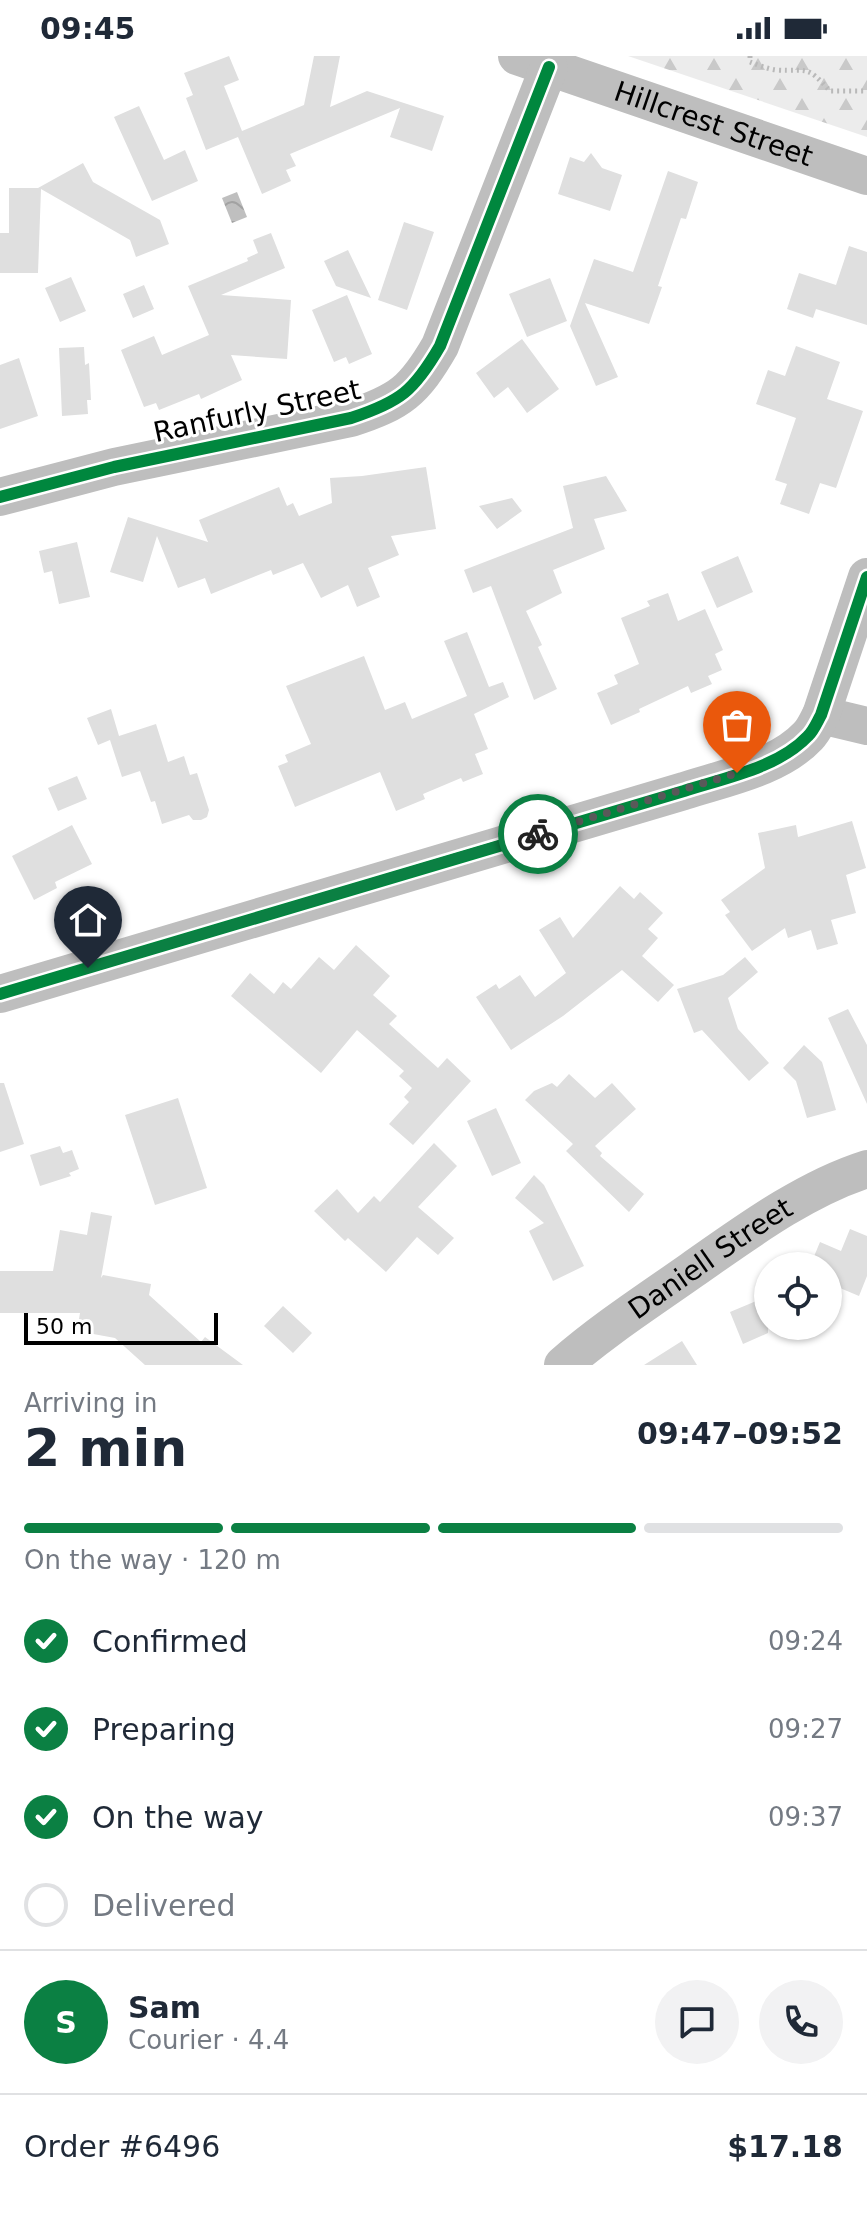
<!DOCTYPE html>
<html lang="en">
<head>
<meta charset="utf-8">
<style>
	:root { --surface:#fff; --page:#f2f2f3; --text:#1f2937; --muted:#747a83; --line:#e0e1e3; --accent:#0b8043 }
	body { margin:0; font-family:"DejaVu Sans",sans-serif; background:var(--page); color:var(--text); height:100vh; display:flex; flex-direction:column; font-size:30px; white-space:nowrap }
	* { box-sizing:border-box; margin:0 }
	p { font-size:26px; color:var(--muted) }
	.icon { flex:none; width:44px; height:44px; fill:none; stroke:currentColor; stroke-width:2; stroke-linecap:round; stroke-linejoin:round }
	.map { position:relative; height:1309px; overflow:hidden }
	.sheet { display:flex; flex-direction:column; background:var(--surface); flex:1 }
	.sheet>* { flex:none }
	.fabs { position:absolute; left:754px; top:1196px; display:grid; gap:16px }
	.fabs a { display:grid; place-items:center; width:88px; height:88px; border-radius:50%; background:var(--surface); box-shadow:0 2px 6px #0004; font-size:40px }
	.scale { position:absolute; left:24px; bottom:20px; width:194px; box-sizing:border-box; padding-left:8px; border:4px solid #000; border-top:0; font-size:22px; line-height:28px; white-space:nowrap; color:#000; -webkit-text-stroke:6px #fff; paint-order:stroke }
	.pin { position:absolute; display:grid; place-items:center; width:68px; height:68px; color:#fff; margin:-82px -34px; border-radius:50% 50% 50% 0; rotate:-45deg; box-shadow:0 0 8px #0007 }
	.pin .icon { rotate:45deg }
	.courier { position:absolute; display:grid; place-items:center; width:80px; height:80px; margin:-40px; border:6px solid #0b8043; border-radius:50%; background:#fff; color:#222; box-shadow:0 2px 10px #0007 }
	.headline em { font-style:normal; font-weight:800 }
	.headline div { display:flex; flex-direction:column-reverse }
	.headline { display:flex; align-items:center; justify-content:space-between; height:136px; padding:0 24px }
	h1 { font-size:52px; font-weight:800; line-height:60px }
	.bar { display:grid; grid-template-columns:repeat(4,1fr); gap:12px 8px; align-content:center; height:96px; padding:0 24px }
	.bar i { height:10px; border-radius:6px; background:var(--line) }
	.bar .selected { background:var(--accent) }
	.bar p { grid-column:span 4 }
	.line { display:flex; align-items:center; gap:20px; padding:0 24px; border-top:2px solid var(--line) }
	.line div { flex:1 }
	.round { display:grid; place-items:center; flex:none; width:84px; height:84px; border-radius:42px; background:var(--page) }
	ol { padding:0 24px; list-style:none }
	li { display:flex; align-items:center; gap:24px; height:88px }
	li p { margin-inline-start:auto }
	li .icon { padding:8px; border-radius:50%; background:var(--accent); color:#fff; stroke-width:4 }
	li:last-child { color:var(--muted) }
	li i { width:44px; height:44px; border:4px solid var(--line); border-radius:50% }
	.status { display:flex; justify-content:space-between; align-items:center; height:56px; padding:0 40px; background:var(--surface); direction:ltr }
	.status svg { height:22px; fill:currentColor }
	.map>svg:first-child { display:block }
	.forest { fill:url(#forest-firs) }
	.water { fill:url(#water-waves) }
	.building { fill:#dfdfdf }
	.lines { fill:none; stroke-linecap:round; stroke-linejoin:round }
	.path { stroke:#b9b9b9; stroke-width:5; stroke-dasharray:2 4; stroke-linecap:butt }
	.minor { stroke:#bebebe; stroke-width:38 }
	.cycleway-casing { stroke:#fff; stroke-width:17 }
	.cycleway { stroke:#00873e; stroke-width:12 }
	.done { stroke:#595959; stroke-width:8; stroke-dasharray:0 14.4 }
	.route { stroke:#0b8043; stroke-width:10 }
	.labels { text-anchor:middle; dominant-baseline:central; stroke-width:6; stroke-linejoin:round; paint-order:stroke }
	.street-label { font-size:28px; fill:#000; stroke:#fff }
</style>
</head>
<body>
<div class="status"><b>09:45</b><svg viewBox="0 0 49 12"><path d="M0 12V9h3v3zM5 12V6h3v6zM10 12V3h3v9zM15 12V0h3v12zM26 1h20v11H26zM47 4h2v5h-2z"/></svg></div>
<div class="map">
<svg width="867" height="1309" viewBox="0 0 867 1309">
	<defs>
		<pattern id="forest-firs" width="22" height="20" patternUnits="userSpaceOnUse" patternTransform="scale(2)"><rect width="22" height="20" fill="#ececec"/><path d="M5 1l3.5 6h-7zM16 11l3.5 6h-7z" fill="#c9c9c9"/></pattern>
		<pattern id="water-waves" width="16" height="10" patternUnits="userSpaceOnUse" patternTransform="scale(2)"><rect width="16" height="10" fill="#bfbfbf"/><path d="M0 5q4-4 8 0t8 0" fill="none" stroke="#a2a2a2"/></pattern>
	</defs>
	<rect width="100%" height="100%" fill="#fff"/>
	<path class="forest" d="M 628,0 L 867,0 L 867,81 Z"/>
	<path class="water" d="M 237,136 L 247,161 L 232,167 L 222,142 Z"/>
	<path class="building" d="M 229,0 L 239,24 L 224,30 L 242,75 L 304,49 L 314,0 L 340,0 L 330,51 L 367,35 L 444,60 L 432,95 L 390,81 L 400,52 L 290,98 L 296,110 L 286,114 L 291,125 L 262,138 L 238,81 L 206,94 L 186,42 L 193,39 L 184,17 Z
		M 139,50 L 164,104 L 185,94 L 198,125 L 152,145 L 114,61 Z
		M 591,97 L 602,112 L 622,119 L 610,155 L 558,138 L 570,101 L 584,106 Z
		M 83,107 L 93,126 L 160,164 L 169,188 L 136,201 L 130,184 L 41,133 L 38,217 L 0,217 L 0,177 L 9,177 L 9,132 L 38,132 Z
		M 668,115 L 698,126 L 686,163 L 681,162 L 658,230 L 662,231 L 649,268 L 585,247 L 618,321 L 596,330 L 570,270 L 594,203 L 633,216 Z
		M 404,166 L 434,176 L 407,254 L 378,244 Z
		M 271,177 L 285,212 L 221,239 L 291,244 L 287,303 L 231,299 L 242,324 L 201,343 L 199,338 L 159,354 L 156,347 L 144,351 L 121,294 L 154,280 L 162,299 L 209,279 L 188,230 L 248,205 L 247,202 L 258,197 L 253,184 Z
		M 849,190 L 867,196 L 867,269 L 816,253 L 813,262 L 787,253 L 799,217 L 836,229 Z
		M 348,194 L 371,242 L 336,230 L 324,205 Z
		M 71,221 L 86,255 L 60,266 L 45,232 Z
		M 550,222 L 567,265 L 527,281 L 509,238 Z
		M 144,229 L 154,253 L 133,262 L 123,238 Z
		M 347,239 L 372,298 L 349,308 L 346,301 L 334,306 L 312,254 Z
		M 522,283 L 559,333 L 527,357 L 508,331 L 494,342 L 476,317 Z
		M 796,290 L 840,306 L 827,343 L 863,355 L 836,432 L 820,427 L 809,458 L 780,448 L 787,428 L 775,424 L 796,362 L 756,348 L 768,314 L 785,320 Z
		M 84,291 L 85,309 L 89,307 L 91,344 L 87,344 L 88,358 L 62,360 L 59,292 Z
		M 19,302 L 38,360 L 0,373 L 0,309 Z
		M 426,411 L 436,473 L 391,480 L 399,499 L 368,512 L 380,541 L 357,551 L 348,529 L 321,542 L 303,507 L 273,519 L 271,514 L 211,538 L 205,522 L 178,532 L 157,480 L 143,526 L 110,516 L 128,461 L 208,486 L 199,464 L 279,431 L 287,450 L 293,447 L 299,460 L 332,447 L 330,422 L 362,420 Z
		M 606,420 L 627,455 L 594,463 L 605,493 L 553,514 L 562,537 L 526,555 L 542,589 L 538,591 L 557,633 L 534,644 L 491,530 L 473,537 L 464,514 L 573,472 L 563,430 Z
		M 512,442 L 522,455 L 497,473 L 479,450 Z
		M 77,486 L 90,541 L 59,548 L 52,515 L 44,517 L 39,495 Z
		M 738,500 L 753,536 L 717,552 L 701,516 Z
		M 668,537 L 678,565 L 705,553 L 723,594 L 715,598 L 722,614 L 708,620 L 712,628 L 691,637 L 688,630 L 639,653 L 640,656 L 611,669 L 597,637 L 618,628 L 614,619 L 639,608 L 621,562 L 650,550 L 647,545 Z
		M 467,576 L 489,631 L 503,626 L 509,641 L 474,658 L 488,693 L 475,698 L 483,718 L 463,726 L 461,722 L 423,738 L 425,743 L 396,755 L 380,716 L 295,751 L 278,710 L 288,706 L 285,699 L 311,688 L 286,630 L 364,600 L 385,654 L 405,646 L 412,663 L 467,640 L 444,585 Z
		M 111,653 L 119,680 L 156,668 L 168,706 L 184,700 L 190,719 L 197,717 L 209,754 L 207,761 L 201,764 L 193,764 L 189,759 L 162,768 L 155,745 L 151,746 L 140,715 L 122,721 L 110,684 L 98,689 L 87,662 Z
		M 77,720 L 87,743 L 58,755 L 48,732 Z
		M 852,765 L 866,812 L 846,819 L 856,857 L 831,864 L 838,888 L 817,894 L 811,874 L 788,882 L 785,872 L 752,895 L 725,859 L 730,856 L 721,844 L 765,812 L 758,777 L 796,769 L 798,781 Z
		M 72,769 L 92,808 L 55,826 L 57,832 L 34,844 L 12,800 Z
		M 620,830 L 634,843 L 640,836 L 663,857 L 648,873 L 658,882 L 642,900 L 674,929 L 658,946 L 622,914 L 563,960 L 511,994 L 476,941 L 496,928 L 499,933 L 520,919 L 535,941 L 566,917 L 539,874 L 560,861 L 573,882 Z
		M 356,889 L 390,920 L 373,939 L 397,960 L 389,968 L 438,1012 L 447,1002 L 471,1025 L 413,1089 L 389,1068 L 409,1046 L 404,1041 L 412,1032 L 399,1020 L 404,1015 L 357,974 L 321,1017 L 231,940 L 250,917 L 274,938 L 283,926 L 291,933 L 319,901 L 334,914 Z
		M 745,901 L 758,916 L 728,942 L 738,973 L 769,1007 L 749,1025 L 702,974 L 694,977 L 677,933 L 723,919 Z
		M 848,953 L 867,989 L 867,1048 L 828,962 Z
		M 804,989 L 822,1006 L 836,1054 L 807,1062 L 796,1025 L 783,1012 Z
		M 569,1018 L 595,1042 L 612,1027 L 636,1053 L 595,1090 L 602,1097 L 600,1100 L 644,1138 L 629,1156 L 566,1095 L 573,1088 L 525,1044 L 534,1035 L 552,1027 L 557,1031 Z
		M 0,1027 L 4,1027 L 24,1088 L 0,1096 Z
		M 178,1042 L 207,1132 L 155,1149 L 125,1059 Z
		M 496,1052 L 521,1107 L 492,1120 L 467,1065 Z
		M 434,1087 L 457,1110 L 418,1151 L 454,1182 L 438,1199 L 417,1181 L 386,1216 L 348,1182 L 345,1185 L 314,1155 L 337,1133 L 358,1157 L 374,1140 L 380,1146 Z
		M 60,1090 L 63,1097 L 72,1094 L 79,1113 L 69,1117 L 71,1120 L 40,1130 L 30,1099 Z
		M 534,1119 L 544,1129 L 584,1210 L 553,1225 L 529,1175 L 544,1167 L 515,1142 Z
		M 91,1156 L 112,1160 L 101,1222 L 103,1219 L 151,1228 L 149,1239 L 201,1286 L 205,1281 L 243,1309 L 145,1309 L 115,1282 L 77,1275 L 80,1257 L 0,1257 L 0,1215 L 53,1215 L 60,1174 L 87,1179 Z
		M 850,1173 L 867,1180 L 867,1220 L 859,1240 L 828,1227 L 828,1210 L 810,1210 L 820,1186 L 841,1195 Z
		M 768,1240 L 768,1277 L 743,1288 L 730,1256 Z
		M 283,1250 L 312,1277 L 293,1297 L 264,1270 Z
		M 682,1285 L 697,1309 L 644,1309 Z"/>
	<g class="lines">
		<path class="path" d="M 750,0 L 750,6 C 758,9 768,13 776,14 C 808,16 806,8 830,35 L 867,35"/>
		<g class="minor">
			<path id="s1" d="M 517,0 L 867,120"/>
			<path d="M 0,441 L 114,411 L 351,362 C 400,346 414,335 440,290 L 549,11"/>
			<path d="M 821,659 L 867,670"/>
			<path d="M 0,938 L 684,735 C 724,722 778,712 808,680 C 814,674 817,666 821,659 L 867,521"/>
			<path id="s2" d="M 563,1309 C 603,1274 648,1245 692,1214 C 745,1177 804,1133 867,1113"/>
		</g>
		<defs>
			<path id="cycleway" d="M 0,441 L 114,411 L 351,362 C 400,346 414,335 440,290 L 549,11
				M 0,938 L 684,735 C 724,722 778,712 808,680 C 814,674 817,666 821,659 L 867,521"/>
		</defs>
		<use href="#cycleway" class="cycleway-casing"/>
		<use href="#cycleway" class="cycleway"/>
	</g>
	<g class="lines">
		<path class="done" d="M 538,778 L 737,717"/>
		<path class="route" d="M 88,912 L 538,778"/>
	</g>
	<g class="labels">
		<g class="street-label">
			<text stroke="none"><textPath href="#s1" startOffset="208">Hillcrest Street</textPath></text>
			<text transform="translate(257 355) rotate(-12)">Ranfurly Street</text>
			<text stroke="none"><textPath href="#s2" startOffset="182">Daniell Street</textPath></text>
		</g>
	</g>
</svg>
<div class="fabs">
<a><svg class="icon" aria-label="locate" viewBox="0 0 24 24"><circle cx="12" cy="12" r="6"/><path d="M12 2v4M12 18v4M2 12h4M18 12h4"/></svg></a>
</div>
<div class="scale">50 m</div>
<div class="pin" style="left:737px;top:717px;background:#ea580c"><svg class="icon" aria-label="bag" viewBox="0 0 24 24"><path d="M5 8h14l-1 12H6zM9 8a3 3 0 0 1 6 0"/></svg></div>
<div class="pin" style="left:88px;top:912px;background:#1f2937"><svg class="icon" aria-label="home" viewBox="0 0 24 24"><path d="M3 11l9-7 9 7M6 9v11h12V9"/></svg></div>
<div class="courier" style="left:538px;top:778px"><svg class="icon" aria-label="bike" viewBox="0 0 24 24"><circle cx="6" cy="16" r="4"/><circle cx="18" cy="16" r="4"/><path d="M6 16l4-8h5l3 8M10 8l3 8H6M13 5h3"/></svg></div>
</div>
<section class="sheet">
<div class="headline"><div><h1>2 min</h1><p>Arriving in</p></div><em>09:47–09:52</em></div>
<div class="bar"><i class="selected"></i><i class="selected"></i><i class="selected"></i><i></i><p>On the way · 120 m</p></div>
<ol>
<li><svg class="icon" aria-label="check" viewBox="0 0 24 24"><path d="M5 12l5 5 9-10"/></svg>Confirmed<p>09:24</p></li>
<li><svg class="icon" aria-label="check" viewBox="0 0 24 24"><path d="M5 12l5 5 9-10"/></svg>Preparing<p>09:27</p></li>
<li><svg class="icon" aria-label="check" viewBox="0 0 24 24"><path d="M5 12l5 5 9-10"/></svg>On the way<p>09:37</p></li>
<li><i></i>Delivered</li>
</ol>
<div class="line" style="height:144px"><b class="round" style="background:var(--accent);color:#fff">S</b><div><b>Sam</b><p>Courier · 4.4</p></div><a class="round"><svg class="icon" aria-label="chat" viewBox="0 0 24 24"><path d="M4 5h16v11H9l-5 4z"/></svg></a><a class="round"><svg class="icon" aria-label="phone" viewBox="0 0 24 24"><path d="M5 4h4l2 5-3 2q2 4 5 5l2-3 5 2v4C11 20 4 13 5 4z"/></svg></a></div>
<div class="line" style="height:104px"><div>Order #6496</div><b>$17.18</b></div>
</section>
</body>
</html>
